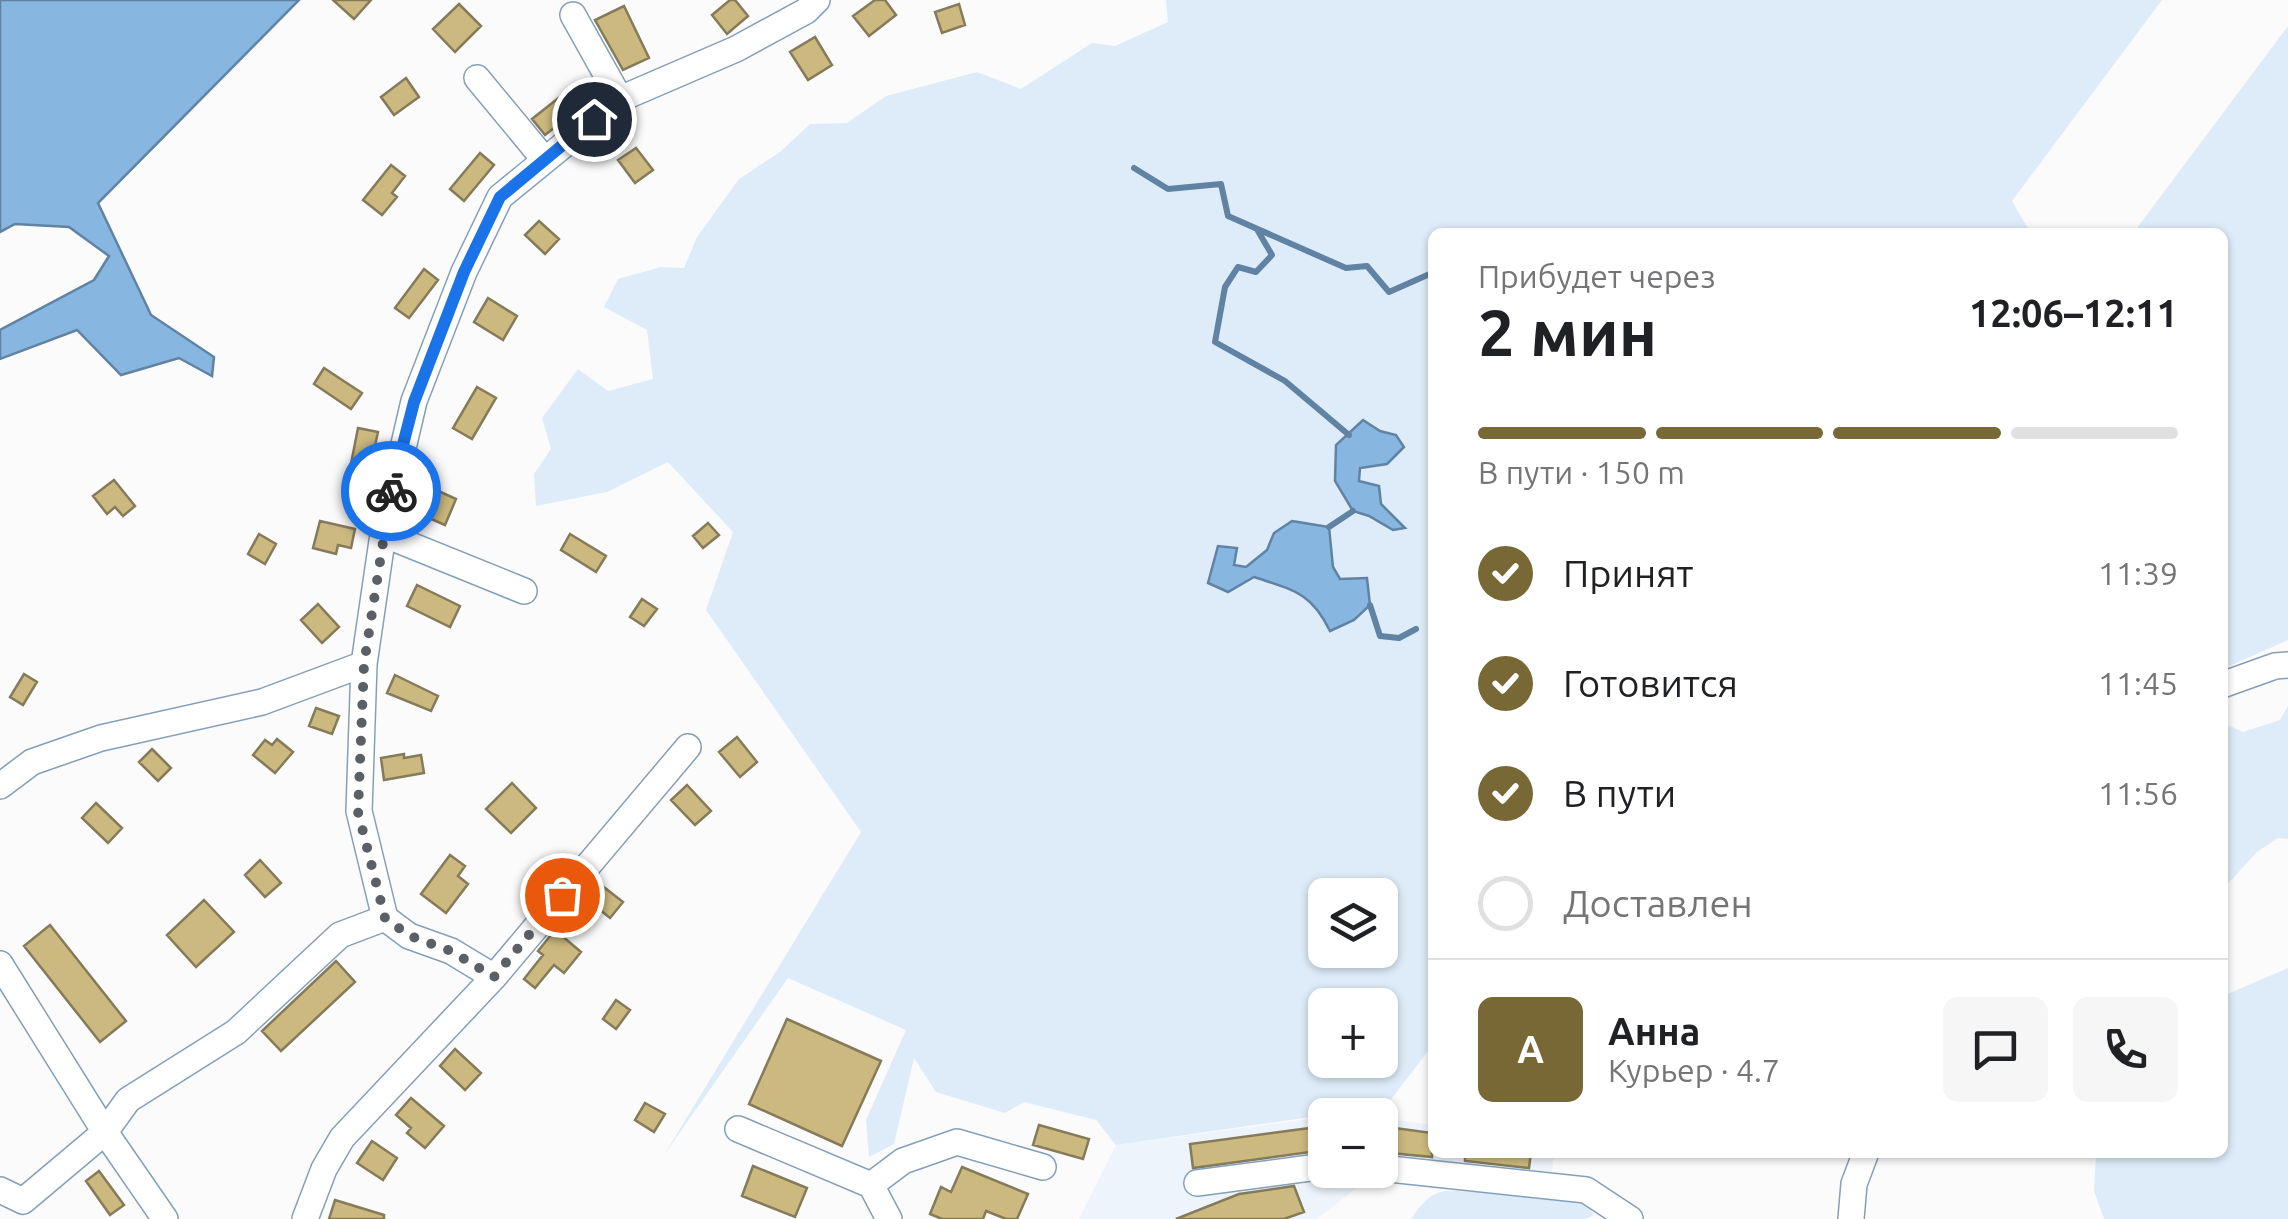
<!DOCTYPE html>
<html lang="ru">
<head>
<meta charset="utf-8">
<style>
	:root { --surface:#fff; --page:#f6f6f6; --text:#202124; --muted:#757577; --line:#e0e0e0; --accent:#786835 }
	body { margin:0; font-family:Ubuntu,sans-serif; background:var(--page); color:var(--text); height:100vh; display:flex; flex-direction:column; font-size:38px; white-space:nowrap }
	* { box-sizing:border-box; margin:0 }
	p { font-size:32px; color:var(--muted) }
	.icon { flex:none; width:55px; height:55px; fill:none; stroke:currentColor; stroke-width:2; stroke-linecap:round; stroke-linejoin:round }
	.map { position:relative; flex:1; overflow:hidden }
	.side { position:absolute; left:1428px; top:228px; width:800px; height:930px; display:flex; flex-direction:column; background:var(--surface); border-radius:15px; box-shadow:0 2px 8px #0004 }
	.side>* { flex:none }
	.tools { position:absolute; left:1308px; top:878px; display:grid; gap:20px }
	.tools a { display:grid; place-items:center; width:90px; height:90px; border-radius:15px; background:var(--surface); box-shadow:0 2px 8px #0004; font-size:50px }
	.pin { position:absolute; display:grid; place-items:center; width:85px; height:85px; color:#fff; margin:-42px; border:5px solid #fff; border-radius:50%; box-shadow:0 2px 10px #0007 }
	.courier { position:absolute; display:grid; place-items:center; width:100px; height:100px; margin:-50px; border:8px solid #1a73e8; border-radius:50%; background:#fff; color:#222; box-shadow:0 2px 12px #0007 }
	.summary em { font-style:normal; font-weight:700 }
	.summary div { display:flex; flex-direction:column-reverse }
	.summary { display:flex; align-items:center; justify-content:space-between; height:170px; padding:0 50px }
	h1 { font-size:65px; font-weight:700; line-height:75px }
	.bar { display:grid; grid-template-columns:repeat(4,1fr); gap:15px 10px; align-content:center; height:120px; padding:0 50px }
	.bar i { height:12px; border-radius:8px; background:var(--line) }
	.bar .selected { background:var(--accent) }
	.bar p { grid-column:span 4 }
	.line { display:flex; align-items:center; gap:25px; padding:0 50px; border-top:2px solid var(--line) }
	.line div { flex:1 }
	.round { display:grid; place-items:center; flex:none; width:105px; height:105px; border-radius:15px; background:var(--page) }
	ol { padding:0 50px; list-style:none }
	li { display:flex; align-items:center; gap:30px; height:110px }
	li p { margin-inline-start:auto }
	li .icon { padding:10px; border-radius:50%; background:var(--accent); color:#fff; stroke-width:4 }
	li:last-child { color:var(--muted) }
	li i { width:55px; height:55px; border:5px solid var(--line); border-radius:50% }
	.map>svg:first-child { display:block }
	.built { fill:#edf4fb }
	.green { fill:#deecf9; fill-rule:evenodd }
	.water { fill:#87b6e0; stroke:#6083a3; stroke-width:2.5 }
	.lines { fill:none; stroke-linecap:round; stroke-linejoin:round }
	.stream { stroke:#6083a3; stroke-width:6 }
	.building { fill:#ccb97f; stroke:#857b5a; stroke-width:2.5 }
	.minor-casing { stroke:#84a0b9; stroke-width:28 }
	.minor { stroke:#fff; stroke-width:25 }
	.done { stroke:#5a6066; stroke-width:10; stroke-dasharray:0 18 }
	.route { stroke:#1a73e8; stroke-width:12 }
</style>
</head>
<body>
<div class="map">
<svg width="2288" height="1219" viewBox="0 0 2288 1219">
	<rect width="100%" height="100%" fill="#fbfbfb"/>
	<path class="built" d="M 1325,1117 L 1325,1170 L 1380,1170 L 1380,1118 L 1432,1125 L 1432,1152 L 1554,1153 L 1550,1189 L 1373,1175 L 1317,1219 L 1079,1219 L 1116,1145 Z"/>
	<path class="green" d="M 1166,0 L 2162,0 L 2012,201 L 2030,232 L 1432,232 L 1432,1046 L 1379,1115 L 1325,1115 L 1116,1145 L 1096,1120 L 1024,1102 L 1005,1113 L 936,1092 L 914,1058 L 894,1144 L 869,1157 L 866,1120 L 906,1030 L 788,978 L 664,1155 L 861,832 L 706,610 L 733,532 L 668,462 L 607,492 L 536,506 L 534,474 L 551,449 L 542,418 L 578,369 L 608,391 L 653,379 L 647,330 L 604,307 L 618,279 L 661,267 L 684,268 L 697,237 L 739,179 L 780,152 L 810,124 L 847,123 L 886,96 L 977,72 L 1021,89 L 1092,43 L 1115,46 L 1168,22 ZM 1325,895 L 1380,895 L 1380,950 L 1325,950 ZM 1325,1005 L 1380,1005 L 1380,1060 L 1325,1060 Z
		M 2288,26 L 2288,640 L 2223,669 L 2222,232 L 2134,232 Z
		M 2288,706 L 2288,839 L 2278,838 L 2257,852 L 2223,889 L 2223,729 L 2230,726 L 2243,732 L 2280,720 Z
		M 2288,968 L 2288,1219 L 2104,1219 L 2094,1191 L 2096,1153 L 2222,1152 L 2223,996 Z
		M 1478,1187 L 1585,1202 L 1594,1215 L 1586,1219 L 1411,1219 C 1430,1193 1436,1188 1469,1192 Z"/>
	<path class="water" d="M 0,0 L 299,0 L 98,203 L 151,315 L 214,357 L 212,376 L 179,358 L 121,375 L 77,330 L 0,359 L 0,330 L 94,280 L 109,256 L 69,227 L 15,224 L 0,232 Z
		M 1363,420 L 1380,431 L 1396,435 L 1404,447 L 1387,464 L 1360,468 L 1359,481 L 1379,486 L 1381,504 L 1405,528 L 1393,530 L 1369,516 L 1353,511 L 1335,481 L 1336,445 Z
		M 1292,521 L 1329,527 L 1333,567 L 1340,579 L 1367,578 L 1370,605 L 1354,620 L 1330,631 C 1311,592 1293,590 1254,577 L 1228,592 L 1208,583 L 1218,546 L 1237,548 L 1234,565 L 1246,567 L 1267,550 L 1274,533 Z"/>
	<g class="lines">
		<path class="stream" d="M 1134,168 L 1168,189 L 1221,184 L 1228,216 L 1346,268 L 1367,266 L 1389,292 L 1432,273
			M 1258,231 L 1272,255 L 1256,272 L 1238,267 L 1225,287 L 1215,342 L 1285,381 L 1349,435
			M 1329,527 L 1353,511
			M 1370,605 L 1380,636 L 1399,638 L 1416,629"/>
	</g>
	<path class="building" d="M 333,0 L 371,0 L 354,19 Z
		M 730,0 L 735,0 L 748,16 L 727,34 L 712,15 Z
		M 875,0 L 885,0 L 896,15 L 869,36 L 853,16 Z
		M 459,4 L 481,26 L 455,52 L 433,29 Z
		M 959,4 L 965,25 L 942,33 L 935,12 Z
		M 624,6 L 649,58 L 623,70 L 595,20 Z
		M 815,37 L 832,65 L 808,80 L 790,52 Z
		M 406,78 L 419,97 L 394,115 L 381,97 Z
		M 566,92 L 579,108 L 545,135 L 532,119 Z
		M 636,148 L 653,170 L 635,183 L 618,160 Z
		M 480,153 L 494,165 L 464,201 L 450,189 Z
		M 391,165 L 405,176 L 392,193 L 397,197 L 382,215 L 363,200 Z
		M 539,221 L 559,239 L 545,254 L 525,235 Z
		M 424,269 L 438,280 L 409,318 L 395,308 Z
		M 488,298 L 517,316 L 503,340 L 474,322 Z
		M 324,368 L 362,393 L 351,409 L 314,384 Z
		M 477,387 L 496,398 L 472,439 L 453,428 Z
		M 358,428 L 378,432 L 367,483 L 348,479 Z
		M 114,480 L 135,506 L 123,516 L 115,507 L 107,514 L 93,496 Z
		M 425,485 L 456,499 L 445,525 L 413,511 Z
		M 320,521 L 355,529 L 351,548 L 338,545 L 336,554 L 313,548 Z
		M 708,523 L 719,535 L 703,548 L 693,536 Z
		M 259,534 L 276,544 L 265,564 L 248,554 Z
		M 570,534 L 606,556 L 596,572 L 561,550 Z
		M 417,585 L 460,606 L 450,627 L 407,606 Z
		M 642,599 L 657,609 L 644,626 L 630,617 Z
		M 318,604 L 339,627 L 322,643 L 301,620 Z
		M 24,674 L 37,682 L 23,705 L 10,697 Z
		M 395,675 L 438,696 L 431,711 L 387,693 Z
		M 316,708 L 339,716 L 332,734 L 309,726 Z
		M 737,737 L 757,762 L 740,777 L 719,752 Z
		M 277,739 L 293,752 L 275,773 L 253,755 L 265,740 L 272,745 Z
		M 152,749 L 171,768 L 158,781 L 139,762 Z
		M 404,754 L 404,758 L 421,755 L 424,773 L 384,780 L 381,758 Z
		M 512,783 L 536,808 L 511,833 L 486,809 Z
		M 687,785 L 711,811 L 695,825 L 671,800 Z
		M 96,803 L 122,828 L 108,843 L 82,818 Z
		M 450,855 L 465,866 L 458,876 L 468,884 L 446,913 L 421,894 Z
		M 260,860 L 281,883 L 265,897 L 245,875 Z
		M 596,881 L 623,902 L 610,918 L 583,896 Z
		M 204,900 L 234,932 L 196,967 L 167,935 Z
		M 50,925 L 126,1021 L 100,1042 L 24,946 Z
		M 555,930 L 581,952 L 564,973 L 554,965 L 535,988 L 524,979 L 543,955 L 538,951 Z
		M 336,961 L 355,982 L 281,1051 L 262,1031 Z
		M 616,1000 L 630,1010 L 616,1029 L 603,1019 Z
		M 787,1019 L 881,1061 L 842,1146 L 749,1104 Z
		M 455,1049 L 481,1073 L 465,1090 L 440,1066 Z
		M 411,1098 L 444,1126 L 425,1148 L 407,1133 L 411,1128 L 396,1115 Z
		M 645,1103 L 665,1114 L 654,1132 L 635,1120 Z
		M 1039,1125 L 1089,1139 L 1083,1159 L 1033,1145 Z
		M 1325,1126 L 1325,1150 L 1193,1168 L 1190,1144 Z
		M 1380,1126 L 1432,1133 L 1432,1157 L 1380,1152 Z
		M 372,1141 L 397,1158 L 383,1180 L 357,1163 Z
		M 1465,1152 L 1531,1152 L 1529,1168 L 1465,1161 Z
		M 753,1166 L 807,1188 L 795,1217 L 742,1196 Z
		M 962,1167 L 1028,1194 L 1017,1219 L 1006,1219 L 986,1211 L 983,1219 L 942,1219 L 930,1214 L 941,1187 L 951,1192 Z
		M 99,1171 L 124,1205 L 110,1215 L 86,1181 Z
		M 1294,1186 L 1304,1212 L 1284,1219 L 1176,1219 L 1239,1194 Z
		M 335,1200 L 384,1215 L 384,1219 L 329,1219 Z"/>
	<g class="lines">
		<defs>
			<path id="minor" d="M 573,15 L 620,99
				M 477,78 L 544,159
				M 383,534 L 524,591
				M 2222,685 L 2275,666 L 2288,665
				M 0,786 L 32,762 L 101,738 L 262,702 L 364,664
				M 0,964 L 105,1132 L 165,1219
				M 494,977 L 451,951 L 409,936 L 385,918 L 359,811 L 364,664 L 383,534 L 414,401 L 464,272 L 500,197 L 620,99 L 736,49 L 806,11 L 817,0
				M 738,1129 L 871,1185 L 889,1219
				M 1380,1168 L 1586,1190 L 1630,1219
				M 1197,1183 L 1325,1166
				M 871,1185 L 903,1161 L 957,1142 L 1043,1167
				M 0,1190 L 23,1201 L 105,1132 L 128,1100 L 236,1032 L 340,935 L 385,918
				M 305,1219 L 324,1169 L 342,1138 L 494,977 L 688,747
				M 1851,1219 L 1854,1184 L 1866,1152"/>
		</defs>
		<use href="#minor" class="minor-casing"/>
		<use href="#minor" class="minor"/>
	</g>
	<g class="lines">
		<path class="done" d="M 391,491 L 364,664 L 358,812 L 385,918 L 410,936 L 451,951 L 494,977 L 562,895"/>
		<path class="route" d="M 391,491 L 414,402 L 464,272 L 500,197 L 594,119"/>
	</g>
</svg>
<div class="tools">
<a><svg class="icon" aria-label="layers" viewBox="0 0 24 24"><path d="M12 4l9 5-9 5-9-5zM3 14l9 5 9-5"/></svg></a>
<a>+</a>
<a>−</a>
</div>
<div class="pin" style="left:562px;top:895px;background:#ea580c"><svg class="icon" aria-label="bag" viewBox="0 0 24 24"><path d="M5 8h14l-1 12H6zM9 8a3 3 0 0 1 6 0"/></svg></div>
<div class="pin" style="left:594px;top:119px;background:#1f2937"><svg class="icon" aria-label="home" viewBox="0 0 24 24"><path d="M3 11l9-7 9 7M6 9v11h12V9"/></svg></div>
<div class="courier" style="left:391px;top:491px"><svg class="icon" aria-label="bike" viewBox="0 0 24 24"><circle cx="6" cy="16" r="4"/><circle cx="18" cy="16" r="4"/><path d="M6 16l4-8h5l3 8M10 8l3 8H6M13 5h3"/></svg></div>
<section class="side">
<div class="summary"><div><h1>2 мин</h1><p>Прибудет через</p></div><em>12:06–12:11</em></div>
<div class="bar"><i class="selected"></i><i class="selected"></i><i class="selected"></i><i></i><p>В пути · 150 m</p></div>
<ol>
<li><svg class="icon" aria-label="check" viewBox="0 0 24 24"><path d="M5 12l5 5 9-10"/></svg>Принят<p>11:39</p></li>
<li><svg class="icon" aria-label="check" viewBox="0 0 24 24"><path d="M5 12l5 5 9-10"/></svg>Готовится<p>11:45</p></li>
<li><svg class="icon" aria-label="check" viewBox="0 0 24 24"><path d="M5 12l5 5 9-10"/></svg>В пути<p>11:56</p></li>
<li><i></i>Доставлен</li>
</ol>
<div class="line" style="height:180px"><b class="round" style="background:var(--accent);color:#fff">А</b><div><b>Анна</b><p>Курьер · 4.7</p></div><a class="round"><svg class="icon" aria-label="chat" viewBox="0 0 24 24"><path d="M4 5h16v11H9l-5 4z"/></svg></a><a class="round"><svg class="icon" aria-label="phone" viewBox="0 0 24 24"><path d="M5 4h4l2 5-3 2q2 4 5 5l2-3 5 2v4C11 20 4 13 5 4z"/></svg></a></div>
</section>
</div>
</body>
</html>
